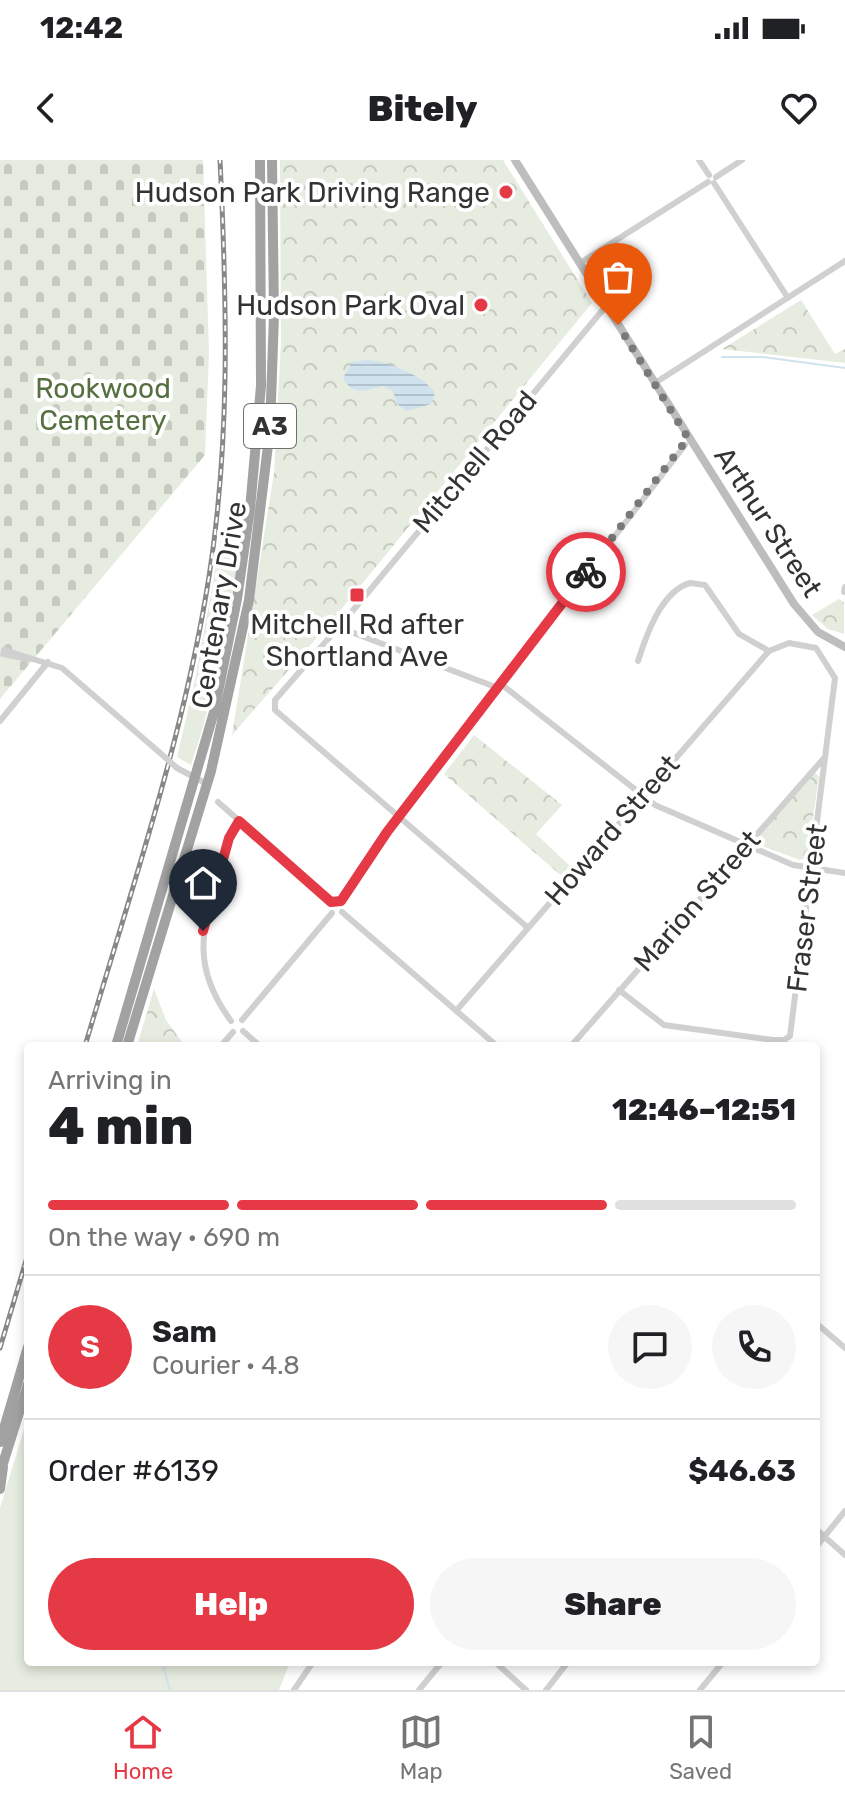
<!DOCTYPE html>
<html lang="en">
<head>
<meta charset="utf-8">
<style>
	:root { --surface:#fff; --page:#f6f6f6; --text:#202124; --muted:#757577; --line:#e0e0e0; --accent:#e63946 }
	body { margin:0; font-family:Rubik,sans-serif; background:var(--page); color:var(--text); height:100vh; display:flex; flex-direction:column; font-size:30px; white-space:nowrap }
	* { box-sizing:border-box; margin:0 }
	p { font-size:26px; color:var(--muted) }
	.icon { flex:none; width:44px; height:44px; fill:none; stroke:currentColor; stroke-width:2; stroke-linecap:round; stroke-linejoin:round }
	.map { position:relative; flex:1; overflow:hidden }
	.panel { position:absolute; left:24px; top:882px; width:796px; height:624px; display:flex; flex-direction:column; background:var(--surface); border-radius:8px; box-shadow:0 4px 12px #0003 }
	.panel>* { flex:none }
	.pin { position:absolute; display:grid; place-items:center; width:68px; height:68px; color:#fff; margin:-82px -34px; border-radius:50% 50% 50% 0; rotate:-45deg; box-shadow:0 0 8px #0007 }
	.pin .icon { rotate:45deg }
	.courier { position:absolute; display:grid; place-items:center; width:80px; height:80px; margin:-40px; border:6px solid #e63946; border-radius:50%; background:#fff; color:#222; box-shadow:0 2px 10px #0007 }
	.head em { font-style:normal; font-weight:800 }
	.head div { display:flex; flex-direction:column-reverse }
	.head { display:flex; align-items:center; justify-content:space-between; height:136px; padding:0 24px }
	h1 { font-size:52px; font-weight:800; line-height:60px }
	.bar { display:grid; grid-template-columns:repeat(4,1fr); gap:12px 8px; align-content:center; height:96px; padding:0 24px }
	.bar i { height:10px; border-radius:6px; background:var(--line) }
	.bar .current { background:var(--accent) }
	.bar p { grid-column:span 4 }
	.line { display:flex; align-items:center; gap:20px; padding:0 24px; border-top:2px solid var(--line) }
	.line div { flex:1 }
	.round { display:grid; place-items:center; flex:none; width:84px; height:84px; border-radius:42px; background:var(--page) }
	.cta { display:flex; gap:16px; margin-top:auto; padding:16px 24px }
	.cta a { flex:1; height:92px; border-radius:48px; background:var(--accent); color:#fff; font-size:32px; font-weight:800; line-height:92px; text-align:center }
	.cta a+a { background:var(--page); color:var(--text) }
	.status { display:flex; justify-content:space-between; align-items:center; height:56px; padding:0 40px; background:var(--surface); direction:ltr }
	.status svg { height:22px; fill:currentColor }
	header { display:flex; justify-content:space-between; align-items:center; height:104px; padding:0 24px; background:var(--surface); font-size:36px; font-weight:800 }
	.menu { display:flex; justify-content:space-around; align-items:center; height:112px; border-top:2px solid var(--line); background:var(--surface); font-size:22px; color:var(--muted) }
	.menu a { display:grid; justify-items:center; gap:4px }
	.menu .current { color:var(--accent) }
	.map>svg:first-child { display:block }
	.grass { fill:#e6ecdf }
	.forest { fill:url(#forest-crowns) }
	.cemetery { fill:url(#cemetery-stones) }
	.water { fill:url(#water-rules) }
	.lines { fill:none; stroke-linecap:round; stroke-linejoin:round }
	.stream { stroke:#cfe2ee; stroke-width:2 }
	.minor { stroke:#d0d0d0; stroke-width:6 }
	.secondary { stroke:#bdbdbd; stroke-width:8 }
	.trunk { stroke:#a2a2a2; stroke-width:10 }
	.rail-casing { stroke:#888; stroke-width:5 }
	.rail { stroke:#fff; stroke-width:2; stroke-dasharray:6; stroke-linecap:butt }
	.minor-bridge { stroke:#d0d0d0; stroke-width:6 }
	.done { stroke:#7a7a7a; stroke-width:8; stroke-dasharray:0 14.4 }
	.route { stroke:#e63946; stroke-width:10 }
	.poi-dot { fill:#e63946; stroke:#fff; stroke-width:3 }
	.labels { text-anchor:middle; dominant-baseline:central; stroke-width:8; stroke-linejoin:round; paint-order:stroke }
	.shield { fill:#fff; stroke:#707070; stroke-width:2 }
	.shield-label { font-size:26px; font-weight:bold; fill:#333 }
	.poi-label { font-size:28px; fill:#333; stroke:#fff; text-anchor:end }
	.park-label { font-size:28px; fill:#56703f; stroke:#fff }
	.street-label { font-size:28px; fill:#333; stroke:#fff }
</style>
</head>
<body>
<div class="status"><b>12:42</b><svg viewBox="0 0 49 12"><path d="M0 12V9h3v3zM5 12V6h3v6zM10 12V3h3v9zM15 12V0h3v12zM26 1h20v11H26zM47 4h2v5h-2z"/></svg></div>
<header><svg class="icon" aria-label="back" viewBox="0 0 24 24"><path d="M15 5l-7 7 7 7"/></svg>Bitely<svg class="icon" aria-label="heart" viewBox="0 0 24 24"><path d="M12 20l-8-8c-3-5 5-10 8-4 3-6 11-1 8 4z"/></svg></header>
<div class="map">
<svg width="845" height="1530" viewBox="0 0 845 1530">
	<defs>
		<pattern id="forest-crowns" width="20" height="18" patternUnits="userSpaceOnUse" patternTransform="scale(2)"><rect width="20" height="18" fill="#e6ecdf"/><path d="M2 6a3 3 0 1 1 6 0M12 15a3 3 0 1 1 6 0" fill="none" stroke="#c6cbc0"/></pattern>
		<pattern id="cemetery-stones" width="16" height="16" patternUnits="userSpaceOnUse" patternTransform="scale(2)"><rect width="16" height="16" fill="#e6ecdf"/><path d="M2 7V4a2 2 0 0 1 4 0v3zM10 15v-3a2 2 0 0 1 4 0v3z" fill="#c6cbc0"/></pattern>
		<pattern id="water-rules" width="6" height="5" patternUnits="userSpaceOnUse" patternTransform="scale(2)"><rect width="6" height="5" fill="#cfe2ee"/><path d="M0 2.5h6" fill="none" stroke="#b2c2cd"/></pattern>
	</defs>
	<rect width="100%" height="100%" fill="#fff"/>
	<path class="grass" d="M 222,374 L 241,379 C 230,455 216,532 191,605 L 177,597 L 195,520 Z
		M 28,1256 L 28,1502 L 290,1502 L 279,1530 L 0,1530 L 0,1348 Z"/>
	<path class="forest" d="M 280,0 L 503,0 L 592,143 L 334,458 L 232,575 L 274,313 L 281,183 Z
		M 801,140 L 835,194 L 845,189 L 845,203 L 722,189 Z
		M 839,439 L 844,442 L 844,474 L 828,469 L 812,455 Z
		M 474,575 L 562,645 L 536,674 L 573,709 L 565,719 L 444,614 Z
		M 815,612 L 819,617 L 807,697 L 800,700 L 765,687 L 760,682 L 761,670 Z
		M 154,829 L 166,860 L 185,886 L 137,886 Z"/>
	<path class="cemetery" d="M 0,0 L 203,0 L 209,193 L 205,295 L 0,539 Z"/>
	<path class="water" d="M 367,200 C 388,201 423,215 435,233 L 431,244 L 407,251 L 397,244 L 393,231 L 383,226 C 367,230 353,237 343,218 L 352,202 Z"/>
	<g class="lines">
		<path class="stream" d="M 722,197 L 763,197 L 845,208
			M 162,1502 L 170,1530"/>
		<path class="minor" d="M 699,0 L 709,15
			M 716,17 L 742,0
			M 714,23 L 788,138
			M 580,103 L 708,22
			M 655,223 L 845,101
			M 844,432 L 845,427
			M334 465a7 7 0 1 1 14 0a7 7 0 1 1-14 0Z
			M 345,460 L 606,146
			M 336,470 L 275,540 L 275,550 L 527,767
			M 346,470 L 498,528
			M 4,490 L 62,508 L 159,592
			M 3,494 L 29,499
			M 638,501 C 646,476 661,431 690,423 L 705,425 L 739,474 L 769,491
			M 501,524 L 655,645 L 793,705 L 845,713
			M 0,561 L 48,502
			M 177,608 L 207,624
			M 218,642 L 331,742
			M 341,741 L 387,672 L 685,285
			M 342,752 L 497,886
			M 456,851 L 769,491 L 789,483 L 816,488 L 835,518 L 790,876 L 784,880 L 773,880 L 664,865 L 619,830
			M 242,860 L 332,753
			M 231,861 C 192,808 201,773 218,713 C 224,695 227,675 239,661
			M 243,871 L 260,886
			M 221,886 L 233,872
			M 571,886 L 825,597
			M 816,1163 L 845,1188
			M 816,1369 L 845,1395
			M 816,1387 L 845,1351
			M 495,1502 L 526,1530
			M 294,1530 L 313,1502
			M 419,1530 L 442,1502
			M 546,1530 L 568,1502
			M 700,1530 L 723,1502"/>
		<path class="secondary" d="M 515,0 L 794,444 L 818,472 L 845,487"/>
		<path class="trunk" d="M 116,886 L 214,552 L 237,439 L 250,349 L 261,226 L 260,0
			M 127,886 L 211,611 L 249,440 L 270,269 L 274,155 L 272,0
			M 0,1282 L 28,1187
			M 0,1313 L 28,1224
			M 0,1329 L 3,1307"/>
		<defs>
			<path id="rail" d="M 85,886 C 129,737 180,588 206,435 C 231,290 227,146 220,0
				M 0,1188 L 28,1094"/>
		</defs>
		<use href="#rail" class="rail-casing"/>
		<use href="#rail" class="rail"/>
		<path class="minor-bridge" d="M 159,592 L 177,608"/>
	</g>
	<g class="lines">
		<path class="done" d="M 586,412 L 688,278 L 618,165"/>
		<path class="route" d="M 203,771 L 229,678 L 239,661 L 331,742 L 341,741 L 387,672 L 586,412"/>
	</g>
	<g class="poi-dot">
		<circle cx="506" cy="32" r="8"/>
		<circle cx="481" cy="145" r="8"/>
		<rect x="349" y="427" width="16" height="16" rx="4"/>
	</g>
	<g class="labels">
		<rect class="shield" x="244" y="244" width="52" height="44" rx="6"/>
		<g class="shield-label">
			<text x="270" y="266">A3</text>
		</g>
		<g class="poi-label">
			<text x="490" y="32">Hudson Park Driving Range</text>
			<text x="465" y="145">Hudson Park Oval</text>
			<text x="357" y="464" text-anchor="middle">Mitchell Rd after<tspan x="357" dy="32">Shortland Ave</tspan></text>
		</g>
		<g class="park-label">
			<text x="103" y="228">Rookwood<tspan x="103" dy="32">Cemetery</tspan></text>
		</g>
		<g class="street-label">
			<text transform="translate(475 302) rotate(-50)">Mitchell Road</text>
			<text transform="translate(768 362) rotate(57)">Arthur Street</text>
			<text transform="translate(219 445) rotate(-80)">Centenary Drive</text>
			<text transform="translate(612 670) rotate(-49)">Howard Street</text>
			<text transform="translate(697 741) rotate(-49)">Marion Street</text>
			<text transform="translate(807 748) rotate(-83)">Fraser Street</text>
		</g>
	</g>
</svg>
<div class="pin" style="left:618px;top:165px;background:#ea580c"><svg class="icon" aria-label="bag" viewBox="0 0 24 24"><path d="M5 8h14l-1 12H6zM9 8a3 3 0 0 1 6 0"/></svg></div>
<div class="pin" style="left:203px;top:771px;background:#1f2937"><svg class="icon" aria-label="home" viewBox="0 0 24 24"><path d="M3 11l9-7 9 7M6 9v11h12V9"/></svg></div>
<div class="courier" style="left:586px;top:412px"><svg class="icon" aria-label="bike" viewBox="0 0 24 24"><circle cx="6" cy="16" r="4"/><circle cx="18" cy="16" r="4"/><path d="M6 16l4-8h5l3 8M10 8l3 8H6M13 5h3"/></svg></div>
<section class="panel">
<div class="head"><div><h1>4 min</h1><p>Arriving in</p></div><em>12:46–12:51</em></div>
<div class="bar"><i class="current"></i><i class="current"></i><i class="current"></i><i></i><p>On the way · 690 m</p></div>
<div class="line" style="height:144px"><b class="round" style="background:var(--accent);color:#fff">S</b><div><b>Sam</b><p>Courier · 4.8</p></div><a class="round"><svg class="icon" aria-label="chat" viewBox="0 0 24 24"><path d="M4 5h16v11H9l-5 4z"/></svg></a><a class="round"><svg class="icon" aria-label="phone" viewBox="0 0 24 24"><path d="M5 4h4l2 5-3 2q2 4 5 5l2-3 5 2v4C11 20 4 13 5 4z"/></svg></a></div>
<div class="line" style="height:104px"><div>Order #6139</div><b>$46.63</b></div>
<div class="cta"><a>Help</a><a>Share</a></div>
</section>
</div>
<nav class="menu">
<a class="current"><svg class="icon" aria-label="home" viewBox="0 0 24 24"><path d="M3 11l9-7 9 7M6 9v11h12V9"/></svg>Home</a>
<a><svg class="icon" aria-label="map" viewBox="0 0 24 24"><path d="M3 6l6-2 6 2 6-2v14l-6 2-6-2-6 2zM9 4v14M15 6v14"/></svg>Map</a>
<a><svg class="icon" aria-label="saved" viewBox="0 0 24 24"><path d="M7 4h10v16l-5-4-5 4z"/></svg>Saved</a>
</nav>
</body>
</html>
